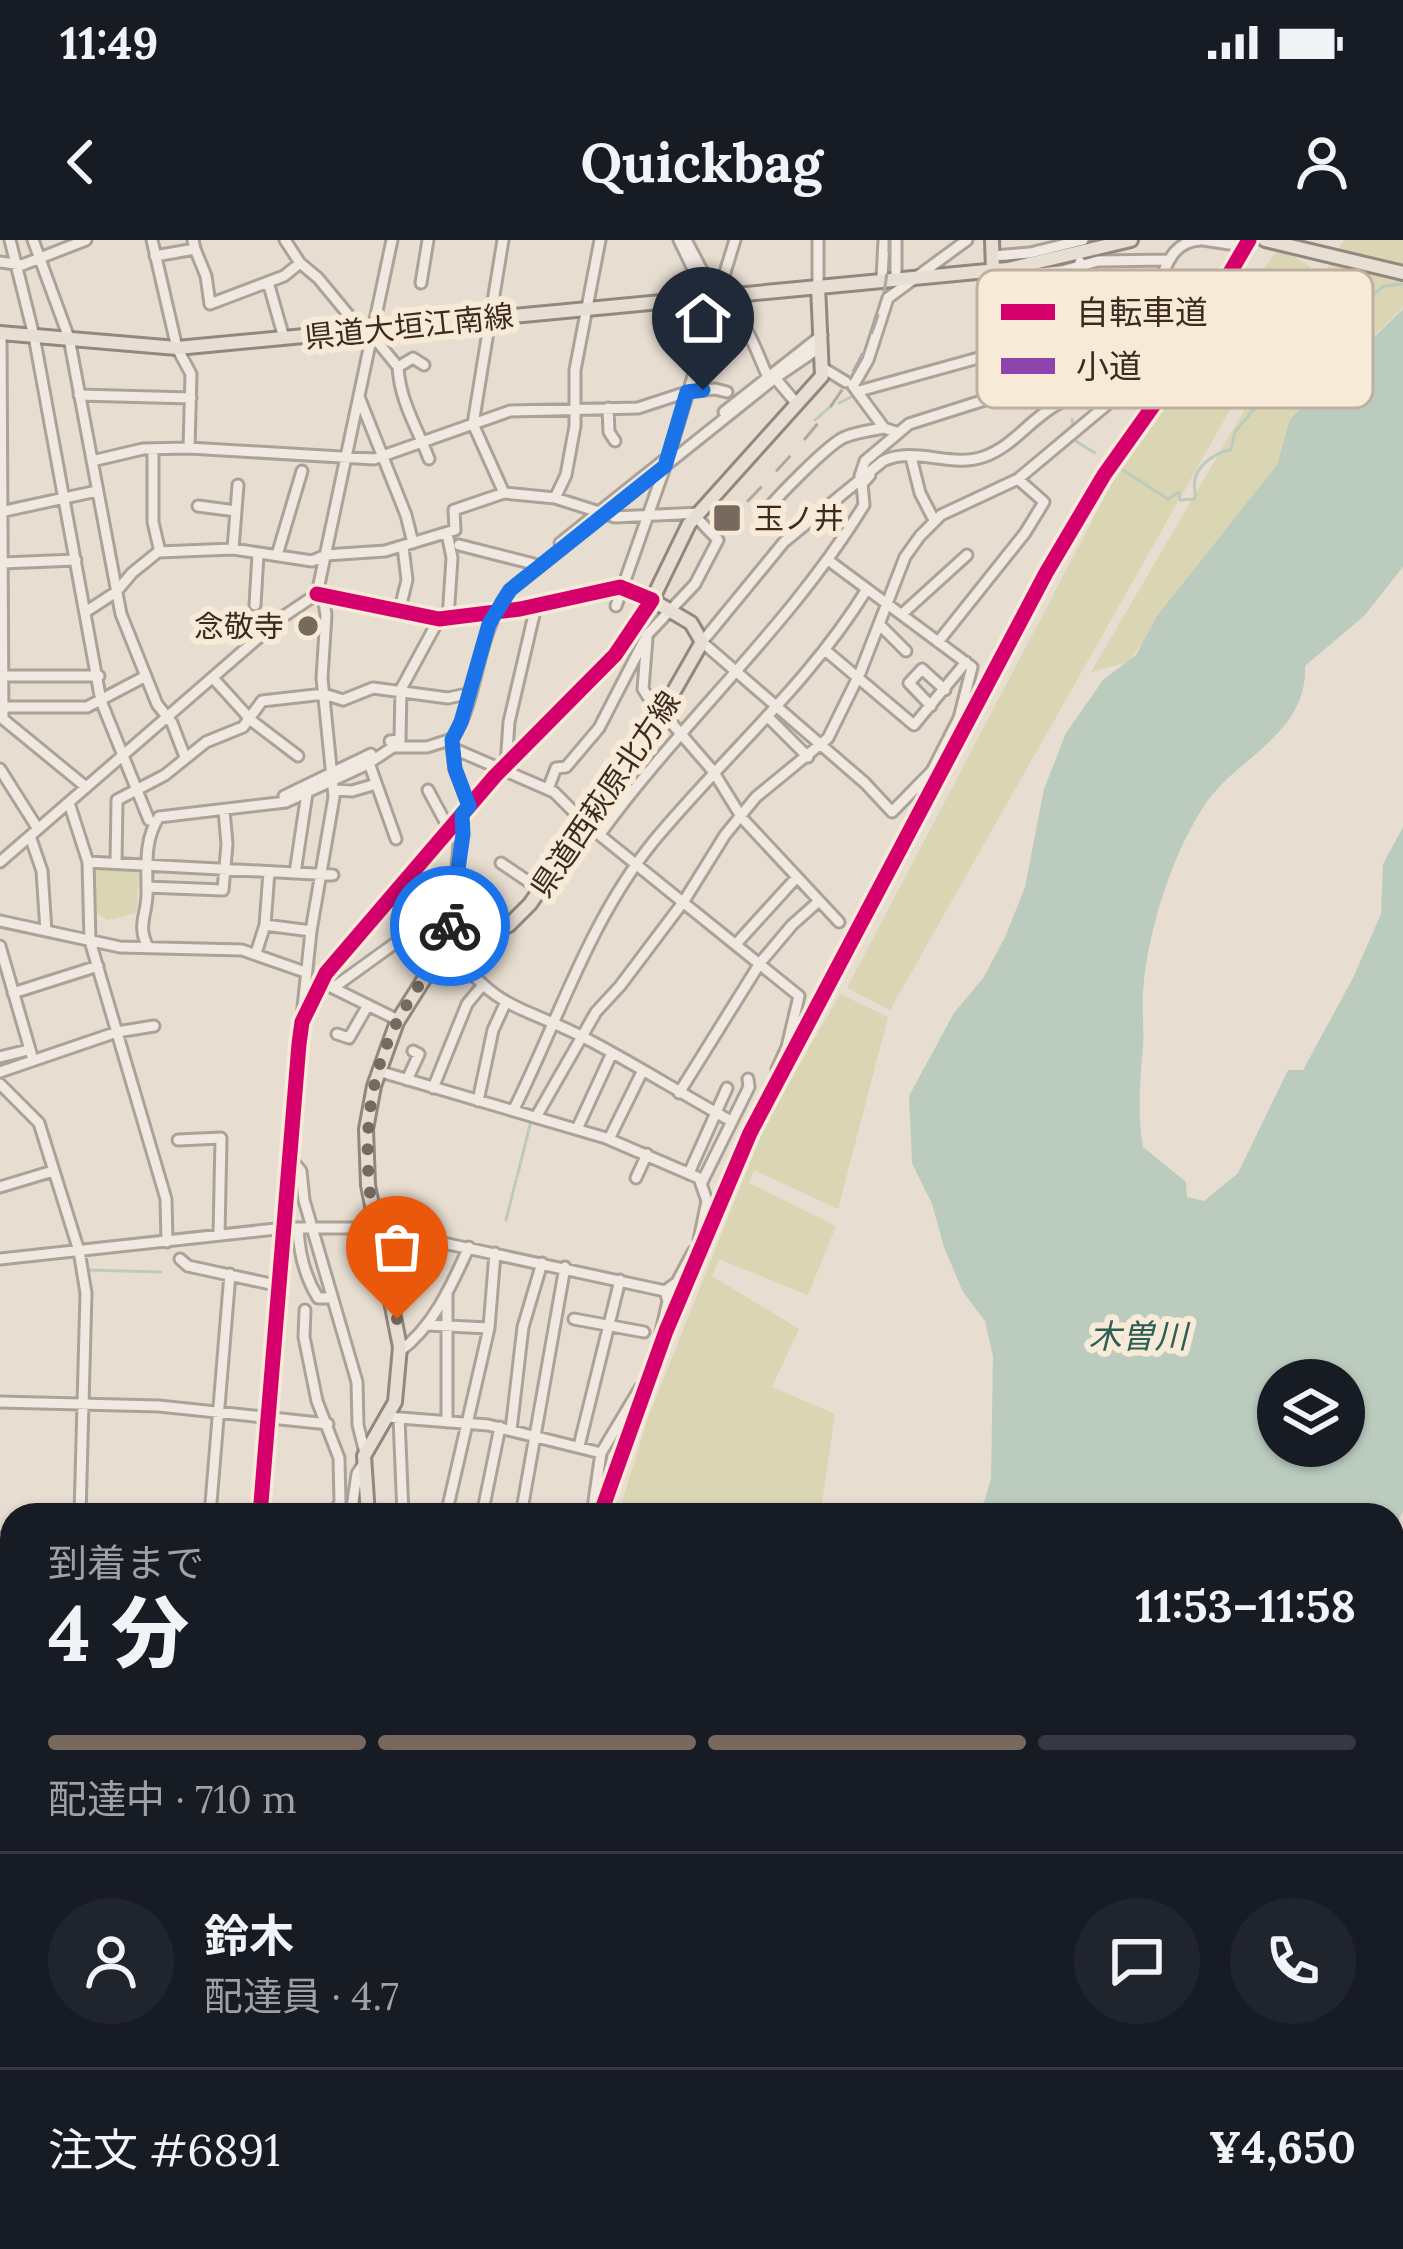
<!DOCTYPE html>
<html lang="ja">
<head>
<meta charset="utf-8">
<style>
	:root { --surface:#171b24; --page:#20242c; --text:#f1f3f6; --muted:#9ea1a6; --line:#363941; --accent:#78695e }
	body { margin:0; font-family:Lora,"Noto Sans JP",serif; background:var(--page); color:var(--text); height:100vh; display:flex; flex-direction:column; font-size:45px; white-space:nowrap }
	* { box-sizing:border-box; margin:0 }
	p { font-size:39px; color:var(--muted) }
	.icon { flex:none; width:66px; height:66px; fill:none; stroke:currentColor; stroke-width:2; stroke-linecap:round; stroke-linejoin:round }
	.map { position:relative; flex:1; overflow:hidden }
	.details { position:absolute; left:0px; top:1263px; width:1404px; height:747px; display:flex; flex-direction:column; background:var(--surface); border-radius:36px 36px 0 0; box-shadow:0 3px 9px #0004 }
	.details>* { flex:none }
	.fabs { position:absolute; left:1257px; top:1119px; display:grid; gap:24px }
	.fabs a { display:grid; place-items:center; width:108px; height:108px; border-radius:50%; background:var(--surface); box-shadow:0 3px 9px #0004; font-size:60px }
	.pin { position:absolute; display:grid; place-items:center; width:102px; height:102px; color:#fff; margin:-123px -51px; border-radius:50% 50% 50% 0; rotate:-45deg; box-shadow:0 0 12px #0007 }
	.pin .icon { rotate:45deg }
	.courier { position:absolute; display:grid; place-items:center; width:120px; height:120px; margin:-60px; border:9px solid #1a73e8; border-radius:50%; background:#fff; color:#222; box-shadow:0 3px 15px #0007 }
	.summary em { font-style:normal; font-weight:800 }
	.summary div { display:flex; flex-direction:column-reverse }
	.summary { display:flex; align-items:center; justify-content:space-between; height:204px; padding:0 48px }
	h1 { font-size:78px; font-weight:800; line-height:90px }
	.bar { display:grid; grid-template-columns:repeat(4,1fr); gap:18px 12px; align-content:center; height:144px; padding:0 48px }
	.bar i { height:15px; border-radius:9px; background:var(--line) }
	.bar .on { background:var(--accent) }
	.bar p { grid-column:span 4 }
	.line { display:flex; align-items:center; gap:30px; padding:0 48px; border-top:3px solid var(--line) }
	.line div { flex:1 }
	.round { display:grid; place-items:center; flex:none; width:126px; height:126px; border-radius:63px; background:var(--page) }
	.status { display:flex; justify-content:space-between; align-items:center; height:84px; padding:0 60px; background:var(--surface); direction:ltr }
	.status svg { height:33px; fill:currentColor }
	header { display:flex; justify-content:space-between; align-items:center; height:156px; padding:0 48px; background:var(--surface); font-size:54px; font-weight:800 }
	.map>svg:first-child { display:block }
	.green { fill:#dad5b2 }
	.water { fill:#bbccbf; fill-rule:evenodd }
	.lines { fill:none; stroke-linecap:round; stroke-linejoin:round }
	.stream { stroke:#bbccbf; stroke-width:3 }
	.minor-casing { stroke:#ada298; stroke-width:15 }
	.major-casing { stroke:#92887f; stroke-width:18 }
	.minor { stroke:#efe9e2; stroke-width:9 }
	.major { stroke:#e7dfd3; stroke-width:12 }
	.rail { stroke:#aea8a2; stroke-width:3; stroke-dasharray:21 21; stroke-linecap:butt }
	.quiet { stroke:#8e44ad; stroke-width:12; stroke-dasharray:24 12; stroke-linecap:butt }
	.cycleway-casing { stroke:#f7ead7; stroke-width:22 }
	.cycleway { stroke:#d6006c; stroke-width:15 }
	.done { stroke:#78695e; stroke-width:12; stroke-dasharray:0 21.6 }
	.route { stroke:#1a73e8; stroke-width:15 }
	.poi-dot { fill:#78695e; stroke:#f7ead7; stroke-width:4.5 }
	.labels { text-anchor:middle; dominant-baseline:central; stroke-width:12; stroke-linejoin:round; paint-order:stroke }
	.street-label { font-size:30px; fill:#3d2a20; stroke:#f7ead7 }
	.poi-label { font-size:30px; fill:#3d2a20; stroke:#f7ead7; text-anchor:start }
	.water-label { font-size:33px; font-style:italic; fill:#2e5d54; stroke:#f7ead7 }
	.key { fill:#f7ead7; stroke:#bfb0a0; stroke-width:3 }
	.key-label { font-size:33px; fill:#3d2a20 }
</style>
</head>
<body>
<div class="status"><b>11:49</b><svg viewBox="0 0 49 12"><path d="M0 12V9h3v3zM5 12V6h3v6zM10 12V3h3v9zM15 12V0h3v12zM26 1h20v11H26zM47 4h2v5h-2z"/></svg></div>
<header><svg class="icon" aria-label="back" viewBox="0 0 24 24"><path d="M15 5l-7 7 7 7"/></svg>Quickbag<svg class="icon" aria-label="person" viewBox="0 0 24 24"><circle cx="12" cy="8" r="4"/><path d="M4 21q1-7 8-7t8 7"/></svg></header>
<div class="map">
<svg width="1403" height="2009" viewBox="0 0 1403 2009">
	<rect width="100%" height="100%" fill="#e7ddd0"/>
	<path class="green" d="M 1344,0 L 1403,0 L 1403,67 L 1291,178 L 1277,225 L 1128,422 L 1091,432 Z
		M 1279,8 L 1311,27 L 890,770 L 847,748 L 1113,241 Z
		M 88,622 L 140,624 L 136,673 L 108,680 L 89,669 Z
		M 840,754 L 888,777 L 838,969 L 754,930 L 749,943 L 836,986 L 808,1055 L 719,1019 L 712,1036 L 799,1089 L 772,1147 L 835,1174 L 820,1275 L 618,1275 L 648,1178 L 765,885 Z
		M 1392,1392 L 1403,1398 L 1403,1490 L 1392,1509 Z
		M 424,1998 L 563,1998 L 560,2009 L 419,2009 Z"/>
	<path class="water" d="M 1403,69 L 1403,327 L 1364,376 L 1305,426 C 1308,496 1233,518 1202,569 C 1170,620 1148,691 1143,751 C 1142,770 1144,788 1143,806 C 1140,841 1137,873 1143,907 L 1186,942 L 1187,957 L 1204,961 L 1238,933 L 1288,830 L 1303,830 L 1353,738 L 1381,674 L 1383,624 L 1403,587 L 1403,1272 L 1392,1290 L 1392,1275 L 980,1275 L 991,1239 L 993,1116 L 985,1081 L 963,1052 L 944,1007 L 932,964 L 912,923 L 909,856 L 954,773 L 984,737 L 1006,695 L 1025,647 L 1044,549 L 1066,493 L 1103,440 L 1136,415 L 1157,376 L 1277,225 L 1290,179 ZM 1278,1140 L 1344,1140 L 1344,1206 L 1278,1206 Z
		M 743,1998 L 1094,1998 L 1090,2009 L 740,2009 Z"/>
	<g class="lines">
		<path class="stream" d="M 773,143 L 789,162
			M 839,163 L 855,155
			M 815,180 L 832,165
			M 1074,200 L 1095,213
			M 1039,216 L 1073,185 L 1072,179
			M 1123,230 L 1168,259 L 1179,252 L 1180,260 L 1195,259 C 1196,252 1193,246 1195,239 C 1199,223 1217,212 1231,210 L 1235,192 L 1284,133 L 1304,131 L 1374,54 L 1384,46 L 1403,44
			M 885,356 L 897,326
			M 517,937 L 531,881
			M 506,980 L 516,940
			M 87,1030 L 161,1032
			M 621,1046 L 642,1051
			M 541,1192 L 554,1117
			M 0,1468 L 12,1470
			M 0,1959 L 12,1961"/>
		<defs>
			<path id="minor" d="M 10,0 L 34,96 L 101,461 L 149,580
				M 33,0 L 69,98 L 121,374 L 157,464 L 172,483 L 185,517
				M 152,0 L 177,108 L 191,134 L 189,208
				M 285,0 L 300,23 L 318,38 L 361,90
				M 503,0 L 473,184 L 504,253
				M 679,0 L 706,56
				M 686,0 L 715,55
				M 896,0 L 896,38
				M 1203,0 L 1243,6
				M 195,9 L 206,36 L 210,64 L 284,36 L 300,23
				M 155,16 L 195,9 L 193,0
				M 992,16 L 1030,13 L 1083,0
				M 0,22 L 22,25 L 86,0
				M 993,31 L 990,97 L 995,107 L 1002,111
				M 993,37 L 1062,31 L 1098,21 L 1168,20
				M 882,39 L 884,0
				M 268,42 L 284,98
				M 421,43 L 428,0
				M 818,46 L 818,0
				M 716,60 C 746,75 754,106 767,135
				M 1077,89 L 1080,22
				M 1,93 L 3,479 L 86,547
				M 372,95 L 398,127
				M 989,117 L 1000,155
				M 424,125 L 413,118 L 398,127 C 400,162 417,187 429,219
				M 823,128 L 846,142
				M 775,138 L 797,164
				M 859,151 L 1134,75 C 1168,56 1157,3 1200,0
				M 79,155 L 191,158
				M 359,157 L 406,275 L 413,303
				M 608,168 L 609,192 L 615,201
				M 724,172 L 822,95
				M 896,192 L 884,188 L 853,146 L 868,120 L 888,58 L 967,0
				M 153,209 L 153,282 L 160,312
				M 911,217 L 920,253 L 934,280
				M 92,221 L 143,209 L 189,208 L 374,219 L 510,171 L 638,168 L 687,152 L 715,149 L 727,152
				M 860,236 L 865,221 L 909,184 L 988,159 L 1080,123 L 1140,118 L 1162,120 L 1184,113
				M 555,258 L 566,235 L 575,186 L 575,130 L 600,0
				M 198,266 L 236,271
				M 0,272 L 97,251
				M 760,278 C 773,261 829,203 845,197 C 857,192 872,190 884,188
				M 447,293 L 452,318 L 448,378
				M 560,303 L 664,220
				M 459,305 L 534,324
				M 233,309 L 238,245
				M 277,315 L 302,231
				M 828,320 L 972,427 L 959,478 L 985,443
				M 2,323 L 76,320
				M 255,365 L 258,314
				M 616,366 L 665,227 L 735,0
				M 400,368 L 407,340 L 403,307
				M 87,371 L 116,352 L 132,333 L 158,312 L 233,309 L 312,321 L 326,315 L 385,311 L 455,290 L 454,270 L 504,253 L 555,258 L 615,277 L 700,273
				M 902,374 L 967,315
				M 879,384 L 906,411
				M 647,398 L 643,449 L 654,466
				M 938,402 L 1025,293 L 1044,262 L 1018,239
				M 825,410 L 914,485 L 966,422
				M 0,436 L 99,436
				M 213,438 L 252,481 L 298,516
				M 931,466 L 909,443 L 922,429 L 945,450
				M 2,467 L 87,467 L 146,436
				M 662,472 L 713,531 L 742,578 L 839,682
				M 767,476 L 808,517
				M 959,478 L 932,531 L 892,572 L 865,543 L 702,402 L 784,302 L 883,221 C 914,206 951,228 983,217 C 1013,207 1031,178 1058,164 C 1089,149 1125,148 1156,135 C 1210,113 1218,45 1247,0
				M 390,501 L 400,500 L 401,449 L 439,379
				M 452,508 L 554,552 L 586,584 L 799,756 L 787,807 L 777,829
				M 452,508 L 455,529 L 469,565
				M 369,523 L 396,599
				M 506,526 L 509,482 L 536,366
				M 0,529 L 38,589
				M 548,549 L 556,528 L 566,527 L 599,488 L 647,395 L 695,344 L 718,300 L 696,277
				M 334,550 L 352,551 L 376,544
				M 428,550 L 449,589
				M 284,556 L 371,514
				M 69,563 L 88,622 L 90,701 L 166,959 L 167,1002
				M 462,574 L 449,706 C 498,772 519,764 585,798 C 635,824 682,854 731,881
				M 600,594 C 683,480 790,386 864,265 L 862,244 L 870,235
				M 30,596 L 42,631 L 46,691
				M 0,622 L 281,378 L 317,354 L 392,0
				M 88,622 L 333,635
				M 116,623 L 117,560 L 165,535 L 206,502 L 243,487 L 262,461 L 324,454 L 343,460 L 373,448 L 448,458 L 462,455
				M 501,623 L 541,650
				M 295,633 L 307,553
				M 147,647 L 223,650 L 227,604 L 224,570
				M 0,681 L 120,707 L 242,710 L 305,732
				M 265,685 L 311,691
				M 736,704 L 797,637
				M 0,706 L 33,820
				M 148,707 C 136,685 148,673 147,651 C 147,626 144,599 159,577 L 286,562 L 366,525 L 393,507 L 427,507 L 452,499 C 480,457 474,397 510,350 L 775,138 L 822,106
				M 256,713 L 265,685 L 269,632
				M 333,748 L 405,696 L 451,674
				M 333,748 L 398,780
				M 13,753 L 98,726
				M 302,777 L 311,691 L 334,557 L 322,438 L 326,375 L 323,355
				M 337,794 L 349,798 L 368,765
				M 0,817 L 28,810
				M 378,831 L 606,898 L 699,938 L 707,961 L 699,1000
				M 0,832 L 117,792 L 154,786
				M 407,840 L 419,814 L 413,811
				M 0,844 L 39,883 L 79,1011 L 86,1053 L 80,1275
				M 433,848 L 467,764 L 481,747
				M 679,853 L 760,723 L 792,685 L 819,661
				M 478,861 L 493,790 L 505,764
				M 513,871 C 558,781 589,681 653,602 C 723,517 809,444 867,349
				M 536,877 L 596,772 L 620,746 L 684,661 L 725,595 L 756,557 L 828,498 L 860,433 L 905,317 L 920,296 L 941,275 L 1018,239 L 1134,142
				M 577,889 L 612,813
				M 609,899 L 643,830
				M 178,900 L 221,898 L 219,995
				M 291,919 L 301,931 L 304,960 L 357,1142 L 358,1185 L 365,1213
				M 689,933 L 727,848
				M 636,938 L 647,914
				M 702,942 L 749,847 L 748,839
				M 0,947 L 53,931
				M 298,988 C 299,1012 305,1037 318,1058 L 332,1058
				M 0,1019 L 285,988 L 374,988 L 665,1051
				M 180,1019 L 188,1026 L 280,1046
				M 665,1051 L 677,1042 L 693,1012
				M 305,1070 L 304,1097 L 317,1161 L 339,1218 L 340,1263 L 331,1275
				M 574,1079 L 644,1092
				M 426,1085 L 489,1088
				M 661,1092 L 668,1061 L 665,1051
				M 400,1111 C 434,1086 452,1044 469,1007
				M 0,1162 L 159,1166 L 328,1184
				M 388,1177 L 488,1185 L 601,1213
				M 399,1178 L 403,1275
				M 447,1182 L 447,1052
				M 511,1190 L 523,1087 L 542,1023
				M 579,1206 L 620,1040
				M 210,1275 L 230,1034
				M 260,1275 L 299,804 L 302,782 L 326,733 L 495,536 L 615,415 L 652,360 L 620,347 L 520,369 L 439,379 L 317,354
				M 351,1275 L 357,1234 L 364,1223
				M 446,1275 L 489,1088 L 495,1013
				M 482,1275 L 500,1187
				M 521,1275 L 565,1027
				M 592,1275 L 601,1213 L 640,1148
				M 600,1275 L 701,1005 L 774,846 L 1046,333 L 1104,235 L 1158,159 L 1210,116 L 1225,95
				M 0,1298 L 12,1300
				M 0,1387 L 12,1385
				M 0,1462 L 12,1465
				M 1392,1605 L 1403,1591
				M 5,1669 L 12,1639
				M 1392,1679 L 1403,1658
				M 0,1730 L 12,1774
				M 1392,1757 L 1403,1762
				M 0,1796 L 12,1802
				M 1392,1804 L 1403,1807
				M 0,1836 L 12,1841
				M 0,1896 L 12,1902
				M 1392,1915 L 1403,1881
				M 0,1953 L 12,1955
				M 1392,1959 L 1403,1962
				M 62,1998 L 111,2009
				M 1369,1998 L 1385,2009
				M 163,2009 L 167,1998
				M 203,2009 L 207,1998
				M 329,2009 L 331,1998
				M 351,2009 L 353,1998
				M 372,2009 L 376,1998
				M 383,2009 L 387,1998
				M 393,2009 L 397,1998
				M 400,2009 L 401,2008
				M 526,2009 L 529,1998
				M 1208,2009 L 1212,1998
				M 1349,2009 L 1358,1998"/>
			<path id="major" d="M 992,0 L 993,30
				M 1265,0 L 1403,33
				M 0,93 L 177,108 L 1008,29 L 1131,0
				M 368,1275 L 364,1216 L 395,1162 L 400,1107 L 368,945 L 366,889 L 374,846 L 397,782 L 431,728 L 453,710 L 509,685 L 530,664 L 658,479 L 702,402 L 691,383 L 652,360 L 689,284 L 822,136 L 818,46
				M 1392,1533 L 1403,1516
				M 1392,1557 L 1403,1545
				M 261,1998 L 263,2009
				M 1165,2009 L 1170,1998
				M 1182,2009 L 1189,1998"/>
		</defs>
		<use href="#minor" class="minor-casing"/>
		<use href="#major" class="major-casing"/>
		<use href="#minor" class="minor"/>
		<use href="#major" class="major"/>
		<path class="rail" d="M 718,292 C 798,208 890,126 889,0"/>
		<path class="quiet" d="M 0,1448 L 12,1441"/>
		<defs>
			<path id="cycleway" d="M 1166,153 L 1199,105 L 1228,36 L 1249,0
				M 260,1275 L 299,804 L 302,782 L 326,733 L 495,536 L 615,415 L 652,360 L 620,347 L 520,369 L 439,379 L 317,354
				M 600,1275 L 666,1091 L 750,893 L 1046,333 L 1104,235 L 1158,159"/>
		</defs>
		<use href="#cycleway" class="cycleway-casing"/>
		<use href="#cycleway" class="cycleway"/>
	</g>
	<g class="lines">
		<path class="done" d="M 397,1079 C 367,974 346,865 406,766 C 419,745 431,724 453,710 L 450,686"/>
		<path class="route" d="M 450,686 L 463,594 L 462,574 L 469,566 L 455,529 L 452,500 L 461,482 L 489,384 L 510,350 L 665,226 L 687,152 L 703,150"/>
	</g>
	<g class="poi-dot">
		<rect x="712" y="263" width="30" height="30" rx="6"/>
		<circle cx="308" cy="386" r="12"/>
	</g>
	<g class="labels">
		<g class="street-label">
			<text transform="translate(409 86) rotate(-6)">県道大垣江南線</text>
			<text transform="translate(605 554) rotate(-56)">県道西萩原北方線</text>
		</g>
		<g class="poi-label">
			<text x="754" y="278">玉ノ井</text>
			<text x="284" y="386" text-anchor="end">念敬寺</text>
		</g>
		<g class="water-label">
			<text x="1138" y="1096">木曽川</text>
		</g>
	</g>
	<rect x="977" y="30" width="396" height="138" rx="18" class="key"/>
	<rect x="1001" y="64" width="54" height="16" fill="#d6006c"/>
	<rect x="1001" y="118" width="54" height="16" fill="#8e44ad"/>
	<g class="key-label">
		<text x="1076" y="84">自転車道</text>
		<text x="1076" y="138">小道</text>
	</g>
</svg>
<div class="fabs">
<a><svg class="icon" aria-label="layers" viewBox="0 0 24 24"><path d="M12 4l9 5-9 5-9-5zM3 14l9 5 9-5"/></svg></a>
</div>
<div class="pin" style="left:397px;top:1079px;background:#ea580c"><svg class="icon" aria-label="bag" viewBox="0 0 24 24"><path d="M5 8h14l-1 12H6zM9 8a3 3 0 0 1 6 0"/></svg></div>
<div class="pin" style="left:703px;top:150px;background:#1f2937"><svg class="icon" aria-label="home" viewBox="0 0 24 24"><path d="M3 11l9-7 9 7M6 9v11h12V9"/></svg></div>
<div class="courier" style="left:450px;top:686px"><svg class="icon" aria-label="bike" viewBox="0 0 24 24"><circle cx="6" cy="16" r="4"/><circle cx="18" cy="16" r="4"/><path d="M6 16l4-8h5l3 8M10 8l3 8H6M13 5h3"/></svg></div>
<section class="details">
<div class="summary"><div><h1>4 分</h1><p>到着まで</p></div><em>11:53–11:58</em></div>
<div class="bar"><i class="on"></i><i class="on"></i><i class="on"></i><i></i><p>配達中 · 710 m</p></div>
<div class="line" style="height:216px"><a class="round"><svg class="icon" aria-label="person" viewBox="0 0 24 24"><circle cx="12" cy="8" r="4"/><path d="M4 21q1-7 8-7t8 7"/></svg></a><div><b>鈴木</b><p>配達員 · 4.7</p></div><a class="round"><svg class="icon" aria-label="chat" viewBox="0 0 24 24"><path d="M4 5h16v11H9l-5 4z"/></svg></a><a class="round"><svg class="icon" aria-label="phone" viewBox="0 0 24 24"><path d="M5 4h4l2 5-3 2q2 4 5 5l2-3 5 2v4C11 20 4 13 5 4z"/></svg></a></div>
<div class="line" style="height:156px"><div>注文 #6891</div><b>¥4,650</b></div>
</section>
</div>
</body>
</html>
